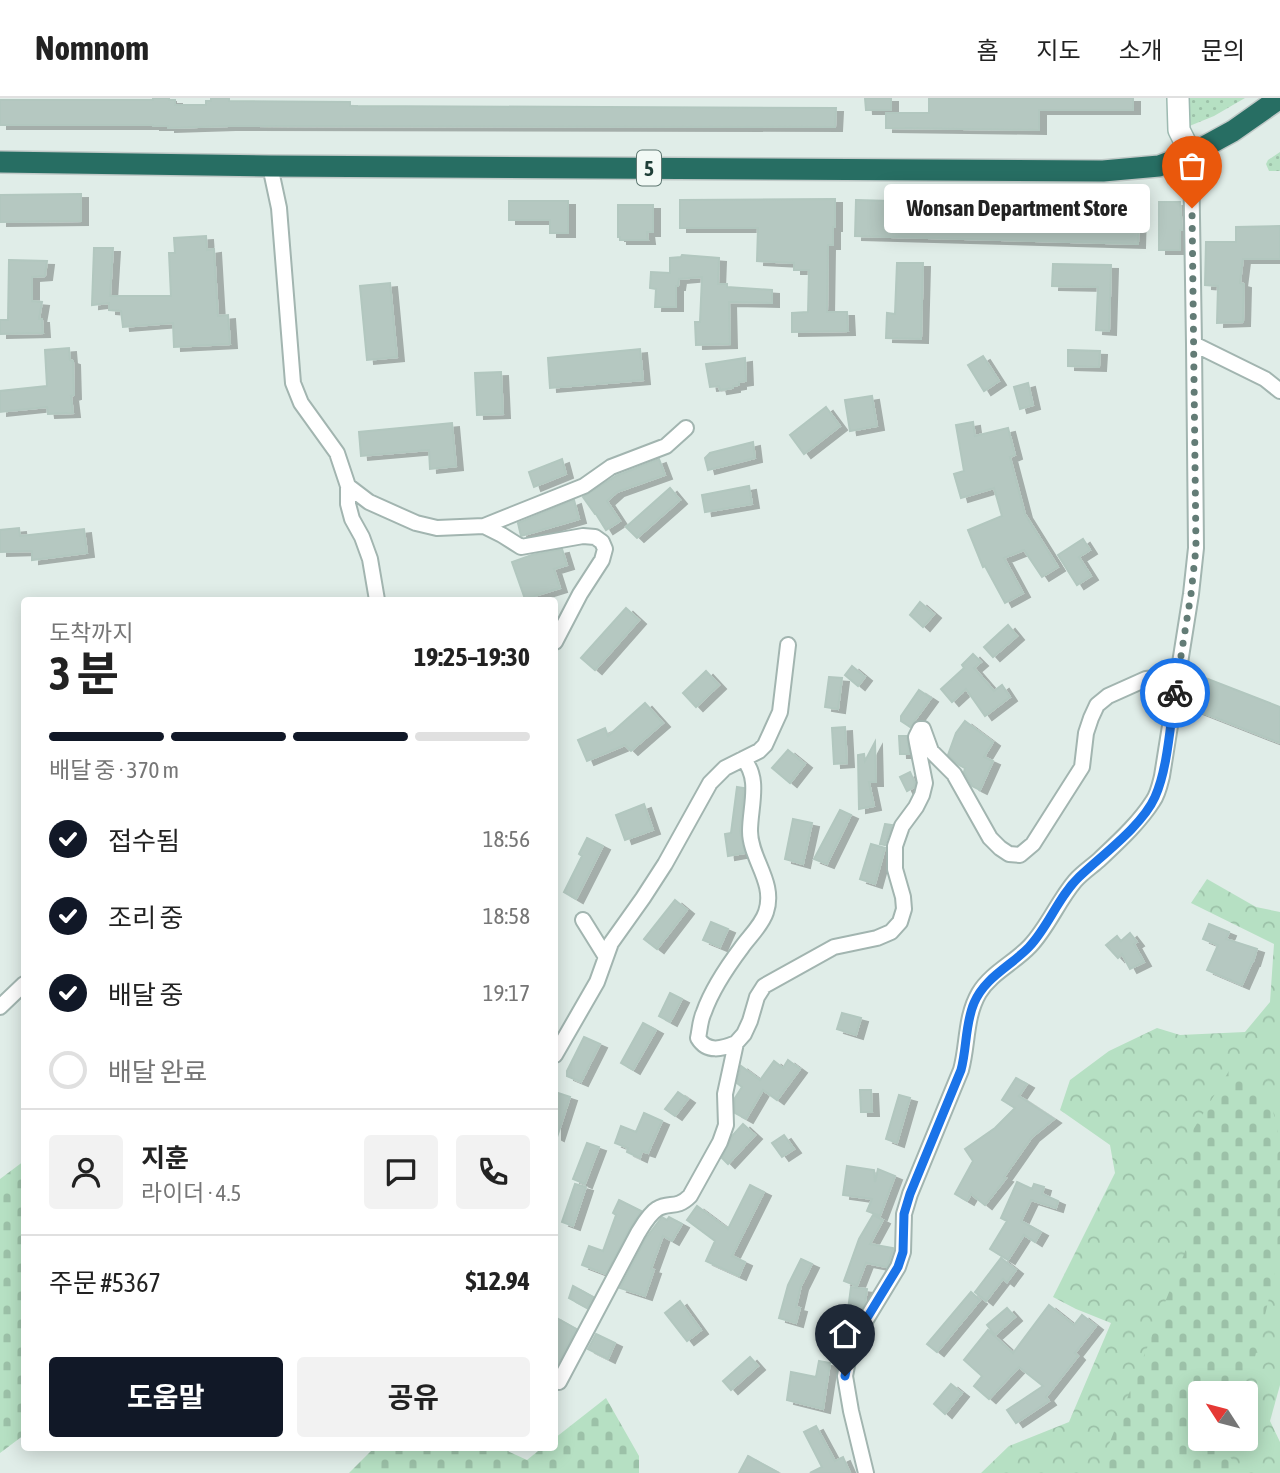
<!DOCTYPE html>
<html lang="ko">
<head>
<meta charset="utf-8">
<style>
	:root { --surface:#fff; --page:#f2f2f2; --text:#222; --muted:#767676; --line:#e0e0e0; --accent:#111827 }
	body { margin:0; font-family:"Asap Condensed","Noto Sans KR",sans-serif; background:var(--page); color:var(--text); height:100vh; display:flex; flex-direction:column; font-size:26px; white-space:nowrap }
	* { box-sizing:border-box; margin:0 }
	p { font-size:23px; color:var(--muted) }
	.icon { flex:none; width:38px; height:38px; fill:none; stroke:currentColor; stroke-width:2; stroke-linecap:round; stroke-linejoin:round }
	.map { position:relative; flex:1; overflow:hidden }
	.drawer { position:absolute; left:21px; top:499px; width:537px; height:854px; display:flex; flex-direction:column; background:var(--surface); border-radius:7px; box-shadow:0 4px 18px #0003 }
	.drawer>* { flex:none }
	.needle { width:46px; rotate:306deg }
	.buttons { position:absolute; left:1188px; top:1283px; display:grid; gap:14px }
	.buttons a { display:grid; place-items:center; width:70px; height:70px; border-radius:7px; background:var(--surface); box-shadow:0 4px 18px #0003; font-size:35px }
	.pin { position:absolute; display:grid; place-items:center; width:60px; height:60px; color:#fff; margin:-72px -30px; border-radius:50% 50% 50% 0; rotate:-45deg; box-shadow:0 0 7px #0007 }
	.pin .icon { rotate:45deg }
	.courier { position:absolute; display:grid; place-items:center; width:70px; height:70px; margin:-35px; border:5px solid #1a73e8; border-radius:50%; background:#fff; color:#222; box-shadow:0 2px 9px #0007 }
	.bubble { position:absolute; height:49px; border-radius:7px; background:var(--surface); box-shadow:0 4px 18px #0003; font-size:23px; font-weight:700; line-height:49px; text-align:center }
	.head em { font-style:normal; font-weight:700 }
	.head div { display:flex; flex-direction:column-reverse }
	.head { display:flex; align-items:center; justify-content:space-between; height:119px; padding:0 28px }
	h1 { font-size:46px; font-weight:700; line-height:52px }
	.bar { display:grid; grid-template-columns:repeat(4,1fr); gap:10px 7px; align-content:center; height:84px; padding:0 28px }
	.bar i { height:9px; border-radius:5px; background:var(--line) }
	.bar .current { background:var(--accent) }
	.bar p { grid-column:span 4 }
	.line { display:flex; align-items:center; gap:18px; padding:0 28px; border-top:2px solid var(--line) }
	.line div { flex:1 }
	.round { display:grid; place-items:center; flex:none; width:74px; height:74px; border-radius:7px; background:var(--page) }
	ol { padding:0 28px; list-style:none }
	li { display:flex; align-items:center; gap:21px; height:77px }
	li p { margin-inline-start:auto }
	li .icon { padding:7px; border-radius:50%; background:var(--accent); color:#fff; stroke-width:4 }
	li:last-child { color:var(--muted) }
	li i { width:38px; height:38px; border:4px solid var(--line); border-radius:50% }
	.button { display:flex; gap:14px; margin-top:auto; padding:14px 28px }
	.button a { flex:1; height:80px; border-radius:7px; background:var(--accent); color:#fff; font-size:28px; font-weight:700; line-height:80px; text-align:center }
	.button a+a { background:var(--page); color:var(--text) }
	header { display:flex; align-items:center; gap:42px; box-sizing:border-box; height:98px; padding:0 35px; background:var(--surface); border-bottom:2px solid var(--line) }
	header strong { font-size:33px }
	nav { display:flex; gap:38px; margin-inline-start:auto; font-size:24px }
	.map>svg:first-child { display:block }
	.green { fill:url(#green-dots) }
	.forest { fill:url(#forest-crowns); fill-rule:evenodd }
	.cemetery { fill:url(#cemetery-stones) }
	.building { fill:#b5c8c1; stroke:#b2c7bf; stroke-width:2; filter:url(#shadow) }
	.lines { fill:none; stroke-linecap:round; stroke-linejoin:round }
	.street-casing { stroke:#a2b5b0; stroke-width:18 }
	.secondary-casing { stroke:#9dbab1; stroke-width:24 }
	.highway-casing { stroke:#c0c9c7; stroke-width:24 }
	.street { stroke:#fff; stroke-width:14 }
	.secondary { stroke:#fff; stroke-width:21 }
	.highway { stroke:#276e63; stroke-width:21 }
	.done { stroke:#637c76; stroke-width:7; stroke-dasharray:0 12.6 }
	.route { stroke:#1a73e8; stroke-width:9 }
	.labels { text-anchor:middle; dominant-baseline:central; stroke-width:5; stroke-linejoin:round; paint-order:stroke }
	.shield { fill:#f1f9f5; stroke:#5e7771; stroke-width:2 }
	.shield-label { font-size:21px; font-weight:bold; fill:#1f3f38 }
</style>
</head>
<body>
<header>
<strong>Nomnom</strong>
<nav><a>홈</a><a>지도</a><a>소개</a><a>문의</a></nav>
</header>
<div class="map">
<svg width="1280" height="1375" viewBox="0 0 1280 1375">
	<defs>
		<pattern id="green-dots" width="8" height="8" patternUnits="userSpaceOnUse" patternTransform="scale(1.75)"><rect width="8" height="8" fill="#b6e0c3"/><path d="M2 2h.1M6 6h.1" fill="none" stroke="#9cc1a8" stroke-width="1.8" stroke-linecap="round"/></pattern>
		<pattern id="forest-crowns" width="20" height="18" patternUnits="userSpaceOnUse" patternTransform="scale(1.75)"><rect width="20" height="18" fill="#b6e0c3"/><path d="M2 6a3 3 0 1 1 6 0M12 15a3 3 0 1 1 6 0" fill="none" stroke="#9cc1a8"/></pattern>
		<pattern id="cemetery-stones" width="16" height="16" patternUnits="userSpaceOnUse" patternTransform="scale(1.75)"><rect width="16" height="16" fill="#b6e0c3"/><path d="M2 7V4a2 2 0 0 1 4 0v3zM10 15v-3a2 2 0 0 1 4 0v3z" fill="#9cc1a8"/></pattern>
		<filter id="shadow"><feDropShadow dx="7" dy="4" stdDeviation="0" flood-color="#0004"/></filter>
	</defs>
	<rect width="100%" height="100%" fill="#e0ede8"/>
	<path class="green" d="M 1188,0 L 1245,0 L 1214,18 L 1187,29 Z
		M 1280,54 L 1280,73 L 1269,73 L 1266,66 L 1268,62 Z"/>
	<path class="forest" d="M 1207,781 L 1256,809 L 1280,814 L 1280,1287 L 1270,1323 L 1280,1344 L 1280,1375 L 981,1375 L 1009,1348 L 1069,1324 L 1111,1225 L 1076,1211 L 1053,1199 L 1115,1075 L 1110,1047 L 1060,1012 L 1070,982 L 1109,953 L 1157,930 L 1180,937 L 1245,934 L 1270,904 L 1274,846 L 1191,805 ZM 1200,1295 L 1246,1295 L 1246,1340 L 1200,1340 Z"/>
	<path class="cemetery" d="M 1229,973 L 1272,1008 L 1280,1045 L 1280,1154 L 1254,1263 L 1240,1295 L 1200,1295 L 1200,1340 L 1221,1341 L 1218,1348 L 1247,1375 L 1106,1375 L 1106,1354 L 1190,1141 L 1190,1037 Z
		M 24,1063 L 24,1337 L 0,1355 L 0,1081 Z
		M 606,1300 L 639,1358 L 639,1375 L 349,1375 L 375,1349 L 499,1349 L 527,1362 L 543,1349 L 555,1349 L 555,1340 Z"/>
	<path class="building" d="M 153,0 L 169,0 L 169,2 L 175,2 L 175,7 L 206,7 L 206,3 L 211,3 L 211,0 L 229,0 L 229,3 L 350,4 L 350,8 L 836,10 L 835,29 L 229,28 L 168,30 L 168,28 L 153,28 L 153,27 L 0,27 L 0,2 L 153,2 Z
		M 865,0 L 891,0 L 891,12 L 866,12 Z
		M 929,0 L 1133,0 L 1133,12 L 1039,12 L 1039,32 L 886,30 L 886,15 L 929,15 Z
		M 81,96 L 81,123 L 0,124 L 0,97 Z
		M 835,101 L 835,129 L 833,129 L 833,147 L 828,147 L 827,214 L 847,214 L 848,233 L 792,234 L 792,215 L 808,214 L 809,172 L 794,172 L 794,165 L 757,163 L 758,130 L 680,130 L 680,102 Z
		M 856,102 L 1139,110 L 1138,146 L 855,138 Z
		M 509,103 L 568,103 L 568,135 L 550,135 L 550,122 L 509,122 Z
		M 1159,104 L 1180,104 L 1182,132 L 1180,132 L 1180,152 L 1159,152 Z
		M 618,107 L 653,107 L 653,134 L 647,134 L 648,142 L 620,142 L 620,139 L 618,139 Z
		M 1280,128 L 1280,161 L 1243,161 L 1240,185 L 1244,186 L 1243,224 L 1217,225 L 1218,188 L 1205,187 L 1206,144 L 1236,144 L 1236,129 Z
		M 206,138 L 207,152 L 214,151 L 218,218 L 228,217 L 230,246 L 174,249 L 173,225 L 123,229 L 121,213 L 109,212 L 109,205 L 92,207 L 94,150 L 113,150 L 110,198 L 171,198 L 169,155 L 175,155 L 174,140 Z
		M 682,157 L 719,160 L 718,186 L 727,186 L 727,189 L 772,192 L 772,205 L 729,204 L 730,246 L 696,247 L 695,224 L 700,224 L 702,179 L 679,181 L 678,188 L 676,188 L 676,209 L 655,209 L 656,191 L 650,190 L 651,174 L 670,175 L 670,160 L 681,159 Z
		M 9,162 L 47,163 L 45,178 L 32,179 L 32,203 L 42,204 L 39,221 L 42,221 L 43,235 L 0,236 L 0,222 L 8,222 Z
		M 897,165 L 923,165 L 921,241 L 886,240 L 887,215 L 895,216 Z
		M 1053,166 L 1111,167 L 1109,233 L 1096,232 L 1098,189 L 1052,188 Z
		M 390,185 L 397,259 L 367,262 L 360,188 Z
		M 69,250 L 70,262 L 73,263 L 74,297 L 71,298 L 73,315 L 48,316 L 47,309 L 0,314 L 0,293 L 47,288 L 45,252 Z
		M 640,251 L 643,282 L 550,290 L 548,260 Z
		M 1068,252 L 1100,253 L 1099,269 L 1068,268 Z
		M 983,258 L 999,283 L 984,293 L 968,267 Z
		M 745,260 L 746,283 L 739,284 L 739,287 L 733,288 L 733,290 L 720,292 L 719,288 L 710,289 L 706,266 Z
		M 501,274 L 503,316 L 477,317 L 475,275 Z
		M 1028,285 L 1033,307 L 1020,311 L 1014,289 Z
		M 872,298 L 877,328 L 850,333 L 845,302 Z
		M 826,309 L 840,328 L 804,356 L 790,337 Z
		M 973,324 L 975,338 L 1008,330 L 1015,357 L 1010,359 L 1025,416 L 1058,469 L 1042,479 L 1024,452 L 1004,460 L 1023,495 L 1005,505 L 985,468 L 983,469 L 968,432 L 1002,418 L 994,390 L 961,400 L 954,376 L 964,373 L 956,327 Z
		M 452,325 L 456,368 L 430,371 L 429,352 L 361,358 L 359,334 Z
		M 753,344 L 755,360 L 708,372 L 705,360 L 710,355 Z
		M 562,361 L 566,376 L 534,389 L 529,374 Z
		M 659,361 L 665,377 L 617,394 L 607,403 L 620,423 L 606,432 L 596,416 L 595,416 L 583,399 L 616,378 Z
		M 749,388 L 752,406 L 705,414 L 702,397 Z
		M 670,390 L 680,402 L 637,440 L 626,429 Z
		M 574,402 L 579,421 L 521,438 L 518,425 Z
		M 19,430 L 20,438 L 84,431 L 87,455 L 32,462 L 32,453 L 0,454 L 0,432 Z
		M 1083,441 L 1090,452 L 1079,459 L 1091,478 L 1077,487 L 1058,457 Z
		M 562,451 L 567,467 L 554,471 L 560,490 L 525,501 L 512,464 L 532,457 Z
		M 920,504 L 934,516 L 923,529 L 910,517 Z
		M 626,510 L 639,522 L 595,572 L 581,560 Z
		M 1008,527 L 1017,538 L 993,559 L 984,549 Z
		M 973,556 L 981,564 L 974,570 L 994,593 L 1002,587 L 1010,599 L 985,618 L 966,591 L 952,604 L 941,591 L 964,570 L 962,567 Z
		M 852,568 L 865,579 L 858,588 L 845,577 Z
		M 706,573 L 719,587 L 696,609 L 683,595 Z
		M 1200,578 L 1280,609 L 1280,645 L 1188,609 Z
		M 829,579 L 842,580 L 838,611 L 825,609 Z
		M 919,592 L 931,600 L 910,629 L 901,623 L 901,618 Z
		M 645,605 L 663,625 L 631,653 L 625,647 L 587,663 L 578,642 L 605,630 L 608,638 Z
		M 965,623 L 993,644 L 984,659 L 993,663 L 980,692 L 972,688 L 964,674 L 965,670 L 959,667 L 948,657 L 956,635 Z
		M 845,629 L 847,665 L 834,666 L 832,630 Z
		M 899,638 L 907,638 L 909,656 L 900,656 Z
		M 875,644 L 876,684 L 869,684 L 874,708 L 859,711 L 858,657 L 864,656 L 865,663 Z
		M 788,652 L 805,666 L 790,685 L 772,670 Z
		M 910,674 L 915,685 L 914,689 L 907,693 L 900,679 Z
		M 737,689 L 744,690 L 740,733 L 745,755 L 728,758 L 725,736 L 731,735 Z
		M 644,706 L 653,732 L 625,742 L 616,717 Z
		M 840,712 L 851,717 L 827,766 L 814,761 Z
		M 793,721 L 812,725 L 803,766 L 785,761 Z
		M 885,726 L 892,727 L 885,747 L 880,746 Z
		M 587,740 L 603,748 L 576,801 L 564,794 L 582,758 L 579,756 Z
		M 871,746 L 885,750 L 875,786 L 860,781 Z
		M 675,802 L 687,812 L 657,851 L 644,841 Z
		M 711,824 L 728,831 L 720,849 L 703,842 Z
		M 1209,826 L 1229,834 L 1226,841 L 1257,851 L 1253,864 L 1252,864 L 1242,887 L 1207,872 L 1218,847 L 1203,841 Z
		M 1130,835 L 1137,844 L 1134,846 L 1144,864 L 1130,871 L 1122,856 L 1118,860 L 1106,847 L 1117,838 L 1121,843 Z
		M 670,895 L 682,901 L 670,924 L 659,918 Z
		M 842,915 L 861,920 L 856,937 L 837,931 Z
		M 643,925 L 656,932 L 633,972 L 621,965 Z
		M 584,939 L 600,946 L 581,984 L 567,978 L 567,973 Z
		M 788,962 L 800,971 L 777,1002 L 763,992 L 746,1021 L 735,1015 L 735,1000 L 742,989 L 737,985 L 741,968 L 760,982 L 774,963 L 783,970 Z
		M 1016,980 L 1027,986 L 1019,998 L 1054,1021 L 1032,1039 L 1004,1079 L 1006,1080 L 985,1107 L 971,1096 L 967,1103 L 955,1096 L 973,1063 L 965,1051 L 995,1030 L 1015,1010 L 1002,1002 Z
		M 860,992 L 871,992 L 872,1014 L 861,1014 Z
		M 555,994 L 570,999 L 557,1039 L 555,1038 Z
		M 678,994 L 688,1001 L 675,1018 L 665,1011 Z
		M 899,997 L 910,1000 L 897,1045 L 886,1041 Z
		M 644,1015 L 662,1023 L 648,1055 L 642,1053 L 640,1060 L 627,1054 L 628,1050 L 615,1045 L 621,1028 L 636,1034 Z
		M 743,1026 L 755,1037 L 728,1066 L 722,1060 L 732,1038 Z
		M 784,1037 L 794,1051 L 782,1059 L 772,1045 Z
		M 587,1045 L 599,1049 L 585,1086 L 573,1081 Z
		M 847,1068 L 874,1072 L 875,1084 L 878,1071 L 895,1078 L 880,1118 L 867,1113 L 872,1101 L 843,1097 Z
		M 1017,1084 L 1032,1091 L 1034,1086 L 1044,1089 L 1042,1096 L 1058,1103 L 1056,1110 L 1031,1102 L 1021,1123 L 1041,1134 L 1035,1144 L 1024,1137 L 1008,1162 L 990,1151 L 1007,1123 L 1001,1120 Z
		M 575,1086 L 586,1089 L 573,1128 L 562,1124 Z
		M 750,1087 L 764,1094 L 732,1158 L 745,1164 L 739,1178 L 706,1163 L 715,1143 L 687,1122 L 697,1108 L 728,1131 Z
		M 619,1102 L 641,1113 L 630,1130 L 606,1176 L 582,1167 L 589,1148 L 603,1153 L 616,1117 L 613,1115 Z
		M 873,1117 L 883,1122 L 870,1146 L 893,1150 L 893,1152 L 887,1169 L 866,1165 L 857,1188 L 844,1183 L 859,1141 Z
		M 662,1119 L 667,1122 L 669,1119 L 682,1126 L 672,1143 L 663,1138 L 651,1171 L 654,1172 L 645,1198 L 620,1190 L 646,1140 Z
		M 1001,1160 L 1016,1172 L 1007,1184 L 1003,1181 L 986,1203 L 975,1194 Z
		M 801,1161 L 812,1166 L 801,1188 L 796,1209 L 800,1210 L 796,1225 L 779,1220 L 788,1187 Z
		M 573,1188 L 593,1199 L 587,1210 L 569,1200 Z
		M 851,1189 L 867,1191 L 865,1205 L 856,1220 L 847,1219 Z
		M 971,1194 L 980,1202 L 937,1254 L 927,1246 Z
		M 680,1203 L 701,1232 L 687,1243 L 665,1215 Z
		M 1049,1207 L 1074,1227 L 1082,1217 L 1096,1228 L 1075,1255 L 1078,1258 L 1046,1299 L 1049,1303 L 1016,1325 L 1007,1312 L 1043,1288 L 1019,1269 L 989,1301 L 974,1288 L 982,1278 L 964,1262 L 988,1232 L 1013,1255 Z
		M 1007,1210 L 1015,1219 L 995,1237 L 987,1227 Z
		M 555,1219 L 576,1231 L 555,1271 Z
		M 596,1236 L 615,1245 L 608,1261 L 588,1251 Z
		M 750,1259 L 758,1268 L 731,1292 L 723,1283 Z
		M 819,1263 L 830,1265 L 823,1311 L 787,1302 L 791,1274 L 816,1279 Z
		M 951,1286 L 962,1295 L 945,1316 L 934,1306 Z
		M 816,1328 L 835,1363 L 843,1359 L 850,1375 L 810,1375 L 822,1369 L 804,1334 Z
		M 748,1358 L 779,1375 L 739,1375 Z"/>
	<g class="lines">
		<defs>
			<path id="street" d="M 1191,56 L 1194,246 L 1265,281 L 1280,293
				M 270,68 L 279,110 L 293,285 L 301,305 L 337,355 L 348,388 L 369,404 L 416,425 L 437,430 L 484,428 L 502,437 L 521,449 L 583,438 L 595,439 L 602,444 L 605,451 L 602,462 L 580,496 L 555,544
				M 348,388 L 348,406 L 352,421 L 362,439 L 370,461 L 377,502
				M 484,428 L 584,388 L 611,369 L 666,348 L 686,330
				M 583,822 L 606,859
				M 0,909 L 24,886
				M 736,945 C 722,951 707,955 698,940 C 700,931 700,922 704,914 C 712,891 727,869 742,849 C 749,839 762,827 766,814 C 776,784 750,761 750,733 C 750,709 761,680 743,661
				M 555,957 L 597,884 L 611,845 L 643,800 L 665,766 L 710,685 L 725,670 L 759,653 L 765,647 L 780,614 L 788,547
				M 559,1284 L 638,1135 C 643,1127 649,1116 657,1111 C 669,1103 676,1112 690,1098 L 720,1044 L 726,1027 L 725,996 L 736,945 L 744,936 L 750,923 L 757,899 L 764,888 L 834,849 L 877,840 L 891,834 L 900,824 L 904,811 L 903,799 L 895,771 L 895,748 L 902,728 L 916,709 L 922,697 L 925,685 L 917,645 L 916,639 L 920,631 L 923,631 L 931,653 L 954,676 L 990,740 L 1000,750 L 1009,756 L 1020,757 L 1033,746 L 1082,669 L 1086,635 L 1091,620 L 1097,607 L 1108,598 L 1146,581 L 1177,578
				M 866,1375 L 851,1313 L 845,1278 L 850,1252 L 856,1238 L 898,1169 L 903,1154 L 904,1116 L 910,1096 L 961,972 C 968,947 965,919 979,895 C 991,875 1014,865 1030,848 C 1048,829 1058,803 1075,783 C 1082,775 1091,769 1099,762 C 1118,744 1139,725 1153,703 C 1158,696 1160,686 1162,678 L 1191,496 L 1196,450 L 1194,246"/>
			<path id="secondary" d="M 1178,0 L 1179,32 L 1191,56"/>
			<path id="highway" d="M 0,64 L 270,68 L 1103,73 L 1159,68 L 1191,56 L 1233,33 L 1280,0"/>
		</defs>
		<use href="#street" class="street-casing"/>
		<use href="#secondary" class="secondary-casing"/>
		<use href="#highway" class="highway-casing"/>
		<use href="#street" class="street"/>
		<use href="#secondary" class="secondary"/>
		<use href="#highway" class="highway"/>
	</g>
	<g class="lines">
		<path class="done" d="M 1175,595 L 1191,496 L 1196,450 L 1192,110"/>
		<path class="route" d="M 845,1278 L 850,1252 L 856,1238 L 898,1169 L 903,1154 L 904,1116 L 910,1096 L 961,972 C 967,950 965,926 974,905 C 985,879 1011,868 1029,849 C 1049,828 1058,799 1079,779 C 1102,757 1142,728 1155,699 C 1168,670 1170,626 1175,595"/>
	</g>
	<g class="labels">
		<rect class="shield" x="637" y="52.5" width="24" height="35" rx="5"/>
		<g class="shield-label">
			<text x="649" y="70">5</text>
		</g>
	</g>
</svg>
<div class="buttons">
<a><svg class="needle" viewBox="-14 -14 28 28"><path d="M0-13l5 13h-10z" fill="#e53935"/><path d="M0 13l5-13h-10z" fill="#767676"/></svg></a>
</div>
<div class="pin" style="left:1192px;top:110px;background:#ea580c"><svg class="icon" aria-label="bag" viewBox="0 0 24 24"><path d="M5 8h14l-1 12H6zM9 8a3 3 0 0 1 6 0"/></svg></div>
<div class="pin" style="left:845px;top:1278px;background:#1f2937"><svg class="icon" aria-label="home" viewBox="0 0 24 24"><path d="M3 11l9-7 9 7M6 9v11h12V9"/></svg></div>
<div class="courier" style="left:1175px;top:595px"><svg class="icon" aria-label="bike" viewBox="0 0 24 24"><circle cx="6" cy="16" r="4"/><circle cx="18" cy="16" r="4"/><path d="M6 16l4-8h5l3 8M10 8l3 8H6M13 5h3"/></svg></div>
<div class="bubble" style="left:884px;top:86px;width:266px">Wonsan Department Store</div>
<section class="drawer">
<div class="head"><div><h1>3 분</h1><p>도착까지</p></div><em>19:25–19:30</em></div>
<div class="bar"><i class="current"></i><i class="current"></i><i class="current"></i><i></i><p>배달 중 · 370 m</p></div>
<ol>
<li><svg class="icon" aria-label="check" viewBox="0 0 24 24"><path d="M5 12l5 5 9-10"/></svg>접수됨<p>18:56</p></li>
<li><svg class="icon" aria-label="check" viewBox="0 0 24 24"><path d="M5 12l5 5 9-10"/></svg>조리 중<p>18:58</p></li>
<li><svg class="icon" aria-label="check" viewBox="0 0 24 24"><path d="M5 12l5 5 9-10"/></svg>배달 중<p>19:17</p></li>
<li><i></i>배달 완료</li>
</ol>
<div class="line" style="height:126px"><a class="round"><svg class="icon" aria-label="person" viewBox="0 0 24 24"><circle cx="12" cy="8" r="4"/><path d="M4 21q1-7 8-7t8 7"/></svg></a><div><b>지훈</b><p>라이더 · 4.5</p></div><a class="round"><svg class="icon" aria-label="chat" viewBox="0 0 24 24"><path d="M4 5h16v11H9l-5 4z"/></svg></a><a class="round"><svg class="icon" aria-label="phone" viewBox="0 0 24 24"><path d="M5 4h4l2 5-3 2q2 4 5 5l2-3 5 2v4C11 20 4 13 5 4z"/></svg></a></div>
<div class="line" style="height:91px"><div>주문 #5367</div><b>$12.94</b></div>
<div class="button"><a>도움말</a><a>공유</a></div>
</section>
</div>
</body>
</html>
